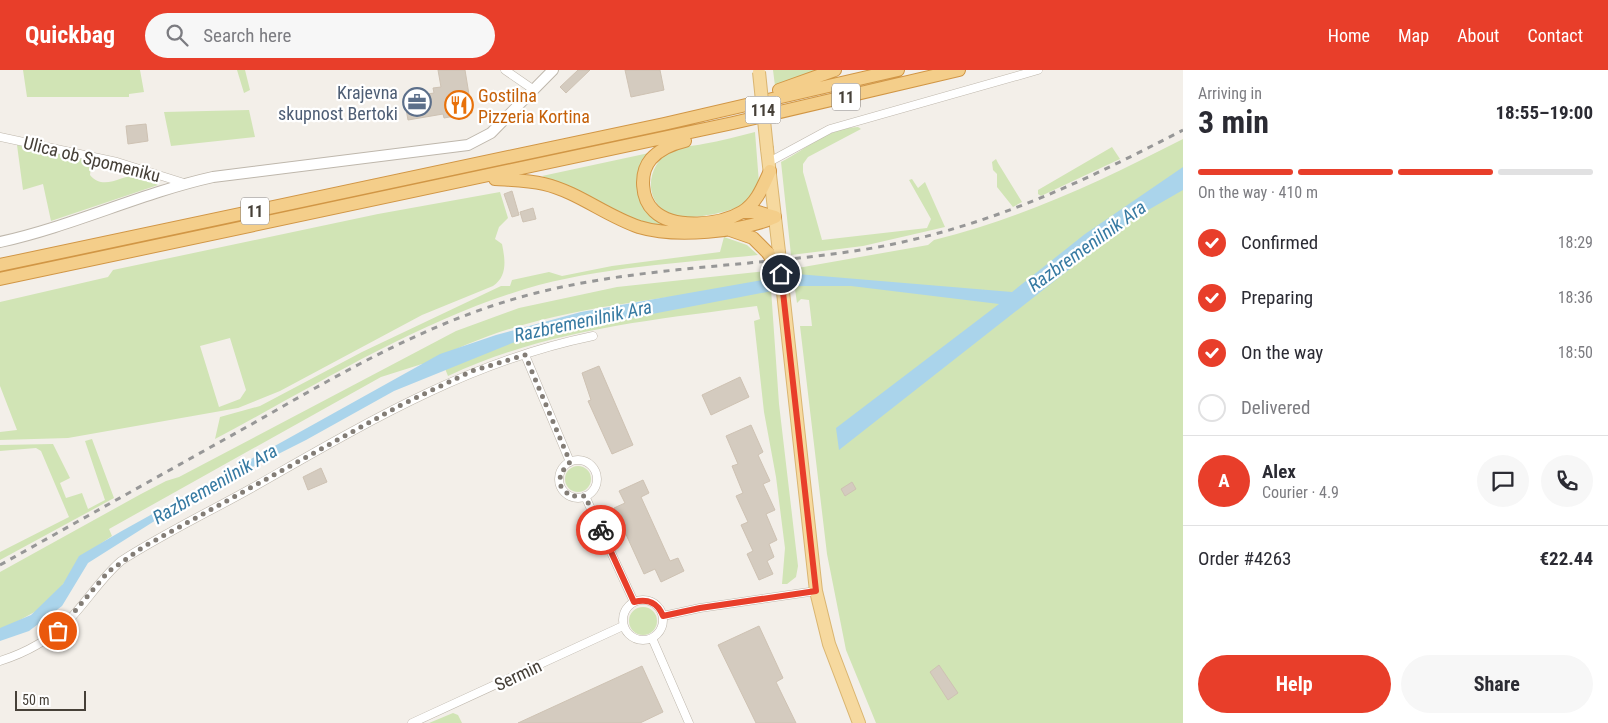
<!DOCTYPE html>
<html lang="en">
<head>
<meta charset="utf-8">
<style>
	:root { --surface:#fff; --page:#f7f7f7; --text:#2b2b33; --muted:#7c7c81; --line:#e1e1e2; --accent:#e83e2a }
	body { margin:0; font-family:"Roboto Condensed",sans-serif; background:var(--page); color:var(--text); height:100vh; display:flex; flex-direction:column; font-size:19px; white-space:nowrap }
	* { box-sizing:border-box; margin:0 }
	p { font-size:16px; color:var(--muted) }
	.icon { flex:none; width:28px; height:28px; fill:none; stroke:currentColor; stroke-width:2; stroke-linecap:round; stroke-linejoin:round }
	.map { position:relative; flex:1; overflow:hidden }
	.panel { display:flex; flex-direction:column; background:var(--surface); width:425px }
	.panel>* { flex:none }
	.scale { position:absolute; left:15px; bottom:12px; width:71px; box-sizing:border-box; padding-left:5px; border:2px solid #464038; border-top:0; font-size:14px; line-height:18px; white-space:nowrap; color:#464038; -webkit-text-stroke:4px #fff; paint-order:stroke }
	.pin { position:absolute; display:grid; place-items:center; width:42px; height:42px; color:#fff; margin:-21px; border:2px solid #fff; border-radius:50%; box-shadow:0 1px 5px #0007 }
	.courier { position:absolute; display:grid; place-items:center; width:50px; height:50px; margin:-25px; border:4px solid #e83e2a; border-radius:50%; background:#fff; color:#222; box-shadow:0 1px 6px #0007 }
	.head em { font-style:normal; font-weight:700 }
	.head div { display:flex; flex-direction:column-reverse }
	.head { display:flex; align-items:center; justify-content:space-between; height:85px; padding:0 15px }
	h1 { font-size:32px; font-weight:700; line-height:38px }
	.bar { display:grid; grid-template-columns:repeat(4,1fr); gap:8px 5px; align-content:center; height:60px; padding:0 15px }
	.bar i { height:6px; border-radius:4px; background:var(--line) }
	.bar .selected { background:var(--accent) }
	.bar p { grid-column:span 4 }
	.line { display:flex; align-items:center; gap:12px; padding:0 15px; border-top:1px solid var(--line) }
	.line div { flex:1 }
	.round { display:grid; place-items:center; flex:none; width:52px; height:52px; border-radius:26px; background:var(--page) }
	ol { padding:0 15px; list-style:none }
	li { display:flex; align-items:center; gap:15px; height:55px }
	li p { margin-inline-start:auto }
	li .icon { padding:5px; border-radius:50%; background:var(--accent); color:#fff; stroke-width:4 }
	li:last-child { color:var(--muted) }
	li i { width:28px; height:28px; border:2px solid var(--line); border-radius:50% }
	.action { display:flex; gap:10px; margin-top:auto; padding:10px 15px }
	.action a { flex:1; height:58px; border-radius:30px; background:var(--accent); color:#fff; font-size:20px; font-weight:700; line-height:58px; text-align:center }
	.action a+a { background:var(--page); color:var(--text) }
	header { display:flex; align-items:center; gap:30px; box-sizing:border-box; height:70px; padding:0 25px; background:var(--accent); color:#fff }
	header strong { font-size:24px }
	nav { display:flex; gap:28px; margin-inline-start:auto; font-size:18px }
	.search { width:350px; height:45px; background:var(--page); display:flex; align-items:center; gap:12px; box-sizing:border-box; padding:0 18px; border-radius:28px; color:var(--muted); font-size:19px }
	main { display:flex; flex:1; min-height:0 }
	.map>svg:first-child { display:block }
	.green { fill:#d1e4b5; fill-rule:evenodd }
	.water { fill:#aad4eb }
	.building { fill:#d4cbbf; stroke:#cec2b3 }
	.lines { fill:none; stroke-linecap:round; stroke-linejoin:round }
	.minor-casing { stroke:#beb7ac; stroke-width:9 }
	.tertiary-casing { stroke:#beb7ac; stroke-width:12 }
	.primary-casing { stroke:#dab570; stroke-width:14 }
	.trunk-casing { stroke:#d19645; stroke-width:14 }
	.minor { stroke:#fff; stroke-width:8 }
	.tertiary { stroke:#fff; stroke-width:10 }
	.primary { stroke:#f6d99f; stroke-width:12 }
	.trunk { stroke:#f4ce8a; stroke-width:12 }
	.rail { stroke:#979797; stroke-width:3; stroke-dasharray:6 6; stroke-linecap:butt }
	.primary-bridge-casing { stroke:#dab570; stroke-width:14; stroke-linecap:butt }
	.trunk-bridge-casing { stroke:#d19645; stroke-width:14; stroke-linecap:butt }
	.primary-bridge { stroke:#f6d99f; stroke-width:12 }
	.trunk-bridge { stroke:#f4ce8a; stroke-width:12 }
	.done { stroke:#837d76; stroke-width:5; stroke-dasharray:0 9 }
	.route { stroke:#e83e2a; stroke-width:6 }
	.labels { text-anchor:middle; dominant-baseline:central; stroke-width:4.5; stroke-linejoin:round; paint-order:stroke }
	.shield { fill:#fff; stroke:#7e7974; stroke-width:1 }
	.shield-label { font-size:16px; font-weight:bold; fill:#464038 }
	.service-label { font-size:18px; fill:#4e5e75; stroke:#fff; text-anchor:end }
	.food-label { font-size:18px; fill:#c56008; stroke:#fff; text-anchor:start }
	.street-label { font-size:18px; fill:#464038; stroke:#fff }
	.water-label { font-size:19px; font-style:italic; fill:#377aa2; stroke:#fff }
</style>
</head>
<body>
<header>
<strong>Quickbag</strong>
<div class="search"><svg class="icon" aria-label="search" viewBox="0 0 24 24"><circle cx="10" cy="10" r="6"/><path d="M15 15l6 6"/></svg>Search here</div>
<nav><a>Home</a><a>Map</a><a>About</a><a>Contact</a></nav>
</header>
<main>
<div class="map">
<svg width="1183" height="653" viewBox="0 0 1183 653">
	<rect width="100%" height="100%" fill="#f3efe9"/>
	<path class="green" d="M 23,0 L 140,0 L 144,22 L 129,24 L 129,27 L 27,27 Z
		M 237,0 L 245,0 L 250,20 L 244,23 Z
		M 773,0 L 821,0 L 775,16 Z
		M 249,40 L 255,67 L 171,76 L 164,42 Z
		M 858,57 L 861,59 L 808,87 L 803,94 L 803,102 L 822,170 L 927,158 L 931,149 L 909,110 L 912,109 L 918,118 L 925,112 L 945,157 L 863,176 L 791,185 L 781,92 C 807,79 827,58 858,57 Z
		M 755,62 L 759,113 C 754,119 747,132 740,136 C 727,143 689,150 676,146 C 642,137 644,94 673,80 C 682,76 694,76 703,74 C 721,71 738,66 755,62 Z
		M 1183,69 L 1183,653 L 876,653 L 846,580 L 827,484 L 800,256 L 812,256 L 809,230 L 801,229 L 797,233 L 792,199 L 928,175 L 934,170 C 1025,147 1099,112 1183,69 Z
		M 17,75 L 96,91 L 91,97 L 90,105 C 105,123 124,102 142,105 L 145,110 L 153,110 L 158,115 L 51,151 L 43,114 L 23,120 Z
		M 1112,77 L 1120,89 L 1041,126 L 1038,124 L 1038,120 Z
		M 649,83 C 626,118 638,132 666,156 L 632,150 L 542,106 Z
		M 996,89 L 998,93 L 1022,132 L 1013,137 L 997,117 L 997,104 L 993,100 L 992,92 Z
		M 500,122 L 508,148 L 499,157 L 495,169 L 502,174 C 505,189 508,206 493,216 L 422,245 L 280,321 L 238,338 L 68,368 L 0,370 L 0,362 L 17,360 L 0,316 L 0,232 L 108,207 L 113,200 L 378,144 ZM 230,268 L 246,320 L 240,329 L 219,337 L 200,276 Z
		M 724,167 L 747,175 L 758,185 C 683,193 598,197 525,219 C 414,253 317,315 215,369 L 220,347 L 260,336 L 362,282 L 501,216 L 510,216 L 512,210 L 549,202 L 562,206 L 612,196 L 720,182 Z
		M 767,201 L 770,212 C 655,233 528,235 424,296 L 422,294 L 381,307 L 109,459 L 112,466 L 84,485 L 49,534 L 0,561 L 0,502 L 141,424 L 166,411 L 179,407 L 456,261 L 519,238 L 617,217 Z
		M 771,219 L 779,334 L 798,496 L 796,507 L 787,514 L 782,514 L 785,478 L 776,407 L 764,342 L 754,251 L 760,249 L 757,236 C 651,250 545,260 448,306 L 444,296 L 499,273 Z
		M 92,369 L 114,428 L 0,490 L 0,482 L 69,447 L 41,381 L 36,378 L 0,381 L 0,375 L 53,374 L 70,408 L 60,413 L 66,428 L 82,423 L 88,439 L 105,430 L 85,371 Z
		M565 409a13 13 0 1 1 26 0a13 13 0 1 1-26 0Z
		M629 551a14 14 0 1 1 28 0a14 14 0 1 1-28 0Z
		M 453,643 L 458,645 L 462,653 L 429,653 Z"/>
	<path class="water" d="M 1183,97 L 1183,120 L 1136,147 L 839,380 L 836,358 L 999,234 L 851,216 L 798,216 L 522,269 L 394,321 L 306,370 L 191,428 L 88,493 L 62,536 L 29,561 L 0,571 L 0,558 L 31,545 L 63,514 L 79,486 L 120,462 L 440,284 L 496,265 L 581,242 L 797,204 L 1012,222 L 1085,164 Z"/>
	<path class="building" d="M 438,0 L 465,0 L 472,43 L 444,48 L 443,44 L 408,50 L 404,28 L 434,23 L 433,18 L 441,17 Z
		M 578,0 L 590,0 L 566,23 L 560,17 Z
		M 625,0 L 660,0 L 664,20 L 631,27 Z
		M 146,54 L 148,71 L 128,74 L 126,56 Z
		M 512,121 L 519,145 L 512,147 L 504,124 Z
		M 533,138 L 536,149 L 523,152 L 520,142 Z
		M 599,296 L 633,375 L 612,384 L 588,331 L 591,330 L 582,303 Z
		M 740,307 L 749,327 L 711,345 L 702,325 Z
		M 751,355 L 763,382 L 758,385 L 770,411 L 763,414 L 775,440 L 766,444 L 777,470 L 769,474 L 774,487 L 767,491 L 773,504 L 759,510 L 747,484 L 753,481 L 741,455 L 748,452 L 736,426 L 743,423 L 732,396 L 738,394 L 726,366 Z
		M 321,398 L 327,412 L 308,420 L 303,407 Z
		M 643,410 L 649,423 L 641,427 L 670,491 L 678,488 L 684,501 L 661,512 L 655,499 L 644,504 L 614,438 L 625,433 L 619,421 Z
		M 852,412 L 856,419 L 845,426 L 841,419 Z
		M 759,556 L 783,608 L 776,612 L 796,653 L 756,653 L 718,575 Z
		M 939,595 L 958,623 L 948,630 L 930,602 Z
		M 642,596 L 663,642 L 640,653 L 518,653 Z"/>
	<g class="lines">
		<defs>
			<path id="minor" d="M 505,0 L 534,20
				M 0,67 L 117,92 L 184,113
				M 769,92 L 830,59 L 1038,0
				M 525,285 L 570,392
				M559 409a19 19 0 1 1 38 0a19 19 0 1 1-38 0Z
				M 585,426 L 634,532
				M623 550a20 20 0 1 1 40 0a20 20 0 1 1-40 0Z
				M 663,546 L 700,538 L 816,521
				M 652,568 L 689,653
				M 0,591 C 25,583 48,571 67,552 C 86,533 100,509 121,491 C 163,464 207,443 250,419 C 361,356 466,292 593,266
				M 412,653 L 623,556"/>
			<path id="tertiary" d="M 0,172 C 73,156 141,123 213,107 L 468,75 L 491,63 L 553,0"/>
			<path id="primary" d="M 767,79 L 779,182
				M 781,204 L 816,521 L 829,574 L 859,653"/>
			<path id="trunk" d="M 779,20 L 835,0
				M 685,71 C 672,74 660,79 651,89 C 639,103 641,129 654,141 C 674,160 720,155 742,142 C 757,133 763,116 770,101
				M 495,109 C 511,110 528,110 544,114 C 578,122 606,146 639,157 C 675,168 741,162 775,147
				M 742,142 L 758,142 L 775,147
				M 730,160 L 753,168 L 768,183
				M 0,195 L 664,54 L 898,0
				M 0,209 L 733,53 L 959,0"/>
		</defs>
		<use href="#minor" class="minor-casing"/>
		<use href="#tertiary" class="tertiary-casing"/>
		<use href="#primary" class="primary-casing"/>
		<use href="#trunk" class="trunk-casing"/>
		<use href="#minor" class="minor"/>
		<use href="#tertiary" class="tertiary"/>
		<use href="#primary" class="primary"/>
		<use href="#trunk" class="trunk"/>
		<path class="rail" d="M 0,495 C 84,448 168,401 252,354 C 343,302 433,249 536,223 C 647,195 761,197 873,178 C 988,157 1081,113 1183,60"/>
		<defs>
			<path id="primary-bridge" d="M 759,2 L 767,79
				M 779,182 L 781,204"/>
			<path id="trunk-bridge" d="M 768,183 L 781,204"/>
		</defs>
		<use href="#primary-bridge" class="primary-bridge-casing"/>
		<use href="#trunk-bridge" class="trunk-bridge-casing"/>
		<use href="#primary-bridge" class="primary-bridge"/>
		<use href="#trunk-bridge" class="trunk-bridge"/>
	</g>
	<g class="lines">
		<path class="done" d="M 58,561 L 108,502 L 143,477 L 401,335 L 472,301 L 525,285 L 570,392 L 560,404 L 561,417 L 570,426 L 585,426 L 601,460"/>
		<path class="route" d="M 601,460 L 634,532 C 648,528 658,533 663,546 L 700,538 L 816,521 L 781,204"/>
	</g>
	<defs>
		<symbol id="office-ring" viewBox="-11 -11 22 22"><circle r="9.5" fill="#fff" stroke="#5c6f8a" stroke-width="1.5"/><path d="M-6-3h4V-5.5h4V-3h4V5H-6ZM-1-4.5V-3h2v-1.5ZM-6 0V1H6V0Z" fill="#5c6f8a"/></symbol>
		<symbol id="restaurant-ring" viewBox="-11 -11 22 22"><circle r="9.5" fill="#fff" stroke="#e8710a" stroke-width="1.5"/><path d="M-5-6h1v4h1v-4h1v4h1v-4h1v5L-1.5 .5V6h-2V.5L-5-1ZM5-6V6H3V1.5H1.5Q1.5-4 5-6Z" fill="#e8710a"/></symbol>
	</defs>
	<g fill-rule="evenodd">
		<use href="#office-ring" x="401" y="16" width="32" height="32"/>
		<use href="#restaurant-ring" x="443" y="19" width="32" height="32"/>
	</g>
	<g class="labels">
		<g class="shield">
			<rect x="832" y="13.5" width="28" height="27" rx="4"/>
			<rect x="745.5" y="26.5" width="35" height="27" rx="4"/>
			<rect x="241" y="127.5" width="28" height="27" rx="4"/>
		</g>
		<g class="shield-label">
			<text x="846" y="27">11</text>
			<text x="763" y="40">114</text>
			<text x="255" y="141">11</text>
		</g>
		<g class="service-label">
			<text x="398" y="22">Krajevna<tspan x="398" dy="21">skupnost Bertoki</tspan></text>
		</g>
		<g class="food-label">
			<text x="478" y="25">Gostilna<tspan x="478" dy="21">Pizzeria Kortina</tspan></text>
		</g>
		<g class="street-label">
			<text transform="translate(92 89) rotate(14)">Ulica ob Spomeniku</text>
			<text transform="translate(518 605) rotate(-25)">Sermin</text>
		</g>
		<g class="water-label">
			<text transform="translate(1087 176) rotate(-36)">Razbremenilnik Ara</text>
			<text transform="translate(583 251) rotate(-12)">Razbremenilnik Ara</text>
			<text transform="translate(215 414) rotate(-30)">Razbremenilnik Ara</text>
		</g>
	</g>
</svg>
<div class="scale">50 m</div>
<div class="pin" style="left:58px;top:561px;background:#ea580c"><svg class="icon" aria-label="bag" viewBox="0 0 24 24"><path d="M5 8h14l-1 12H6zM9 8a3 3 0 0 1 6 0"/></svg></div>
<div class="pin" style="left:781px;top:204px;background:#1f2937"><svg class="icon" aria-label="home" viewBox="0 0 24 24"><path d="M3 11l9-7 9 7M6 9v11h12V9"/></svg></div>
<div class="courier" style="left:601px;top:460px"><svg class="icon" aria-label="bike" viewBox="0 0 24 24"><circle cx="6" cy="16" r="4"/><circle cx="18" cy="16" r="4"/><path d="M6 16l4-8h5l3 8M10 8l3 8H6M13 5h3"/></svg></div>
</div>
<section class="panel">
<div class="head"><div><h1>3 min</h1><p>Arriving in</p></div><em>18:55–19:00</em></div>
<div class="bar"><i class="selected"></i><i class="selected"></i><i class="selected"></i><i></i><p>On the way · 410 m</p></div>
<ol>
<li><svg class="icon" aria-label="check" viewBox="0 0 24 24"><path d="M5 12l5 5 9-10"/></svg>Confirmed<p>18:29</p></li>
<li><svg class="icon" aria-label="check" viewBox="0 0 24 24"><path d="M5 12l5 5 9-10"/></svg>Preparing<p>18:36</p></li>
<li><svg class="icon" aria-label="check" viewBox="0 0 24 24"><path d="M5 12l5 5 9-10"/></svg>On the way<p>18:50</p></li>
<li><i></i>Delivered</li>
</ol>
<div class="line" style="height:90px"><b class="round" style="background:var(--accent);color:#fff">A</b><div><b>Alex</b><p>Courier · 4.9</p></div><a class="round"><svg class="icon" aria-label="chat" viewBox="0 0 24 24"><path d="M4 5h16v11H9l-5 4z"/></svg></a><a class="round"><svg class="icon" aria-label="phone" viewBox="0 0 24 24"><path d="M5 4h4l2 5-3 2q2 4 5 5l2-3 5 2v4C11 20 4 13 5 4z"/></svg></a></div>
<div class="line" style="height:65px"><div>Order #4263</div><b>€22.44</b></div>
<div class="action"><a>Help</a><a>Share</a></div>
</section>
</main>
</body>
</html>
